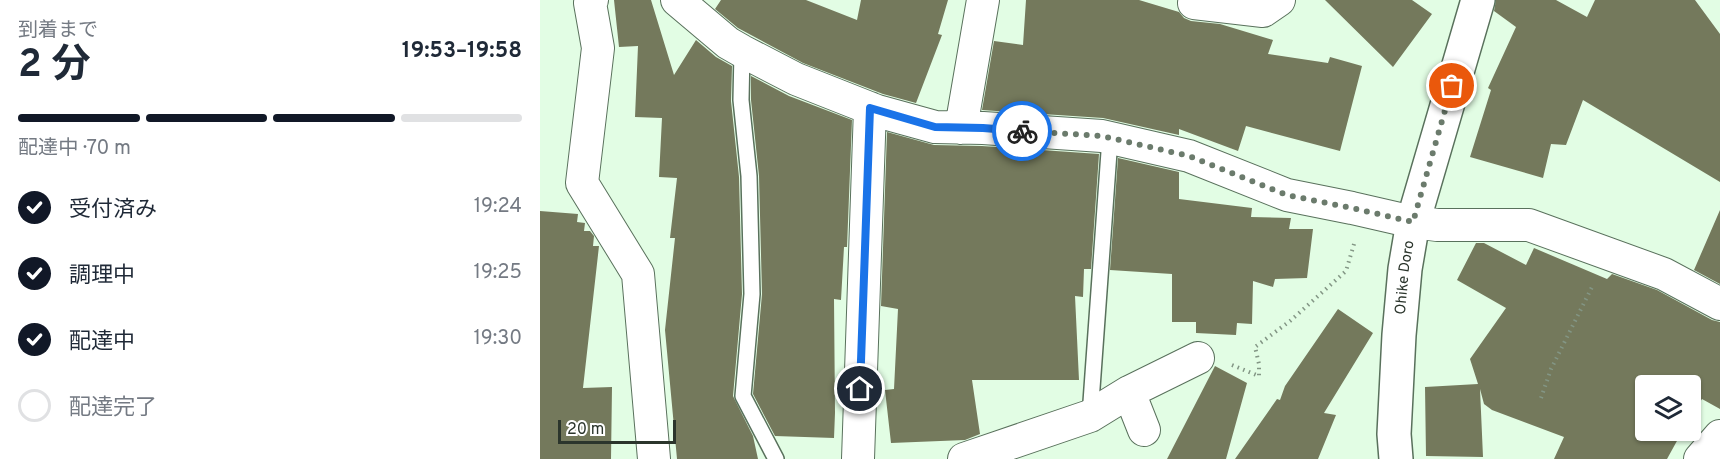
<!DOCTYPE html>
<html lang="ja">
<head>
<meta charset="utf-8">
<style>
	:root { --surface:#fff; --page:#f6f6f7; --text:#1f2937; --muted:#747a83; --line:#e0e1e3; --accent:#111827 }
	body { margin:0; font-family:Overpass,"Noto Sans JP",sans-serif; background:var(--page); color:var(--text); height:100vh; display:flex; flex-direction:column; font-size:22px; white-space:nowrap }
	* { box-sizing:border-box; margin:0 }
	p { font-size:20px; color:var(--muted) }
	.icon { flex:none; width:33px; height:33px; fill:none; stroke:currentColor; stroke-width:2; stroke-linecap:round; stroke-linejoin:round }
	.map { position:relative; flex:1; overflow:hidden }
	.details { display:flex; flex-direction:column; background:var(--surface); width:540px }
	.details>* { flex:none }
	.controls { position:absolute; left:1095px; top:375px; display:grid; gap:12px }
	.controls a { display:grid; place-items:center; width:66px; height:66px; border-radius:6px; background:var(--surface); box-shadow:0 2px 4px #0004; font-size:30px }
	.scale { position:absolute; left:18px; bottom:15px; width:118px; box-sizing:border-box; padding-left:6px; border:3px solid #2b352c; border-top:0; font-size:16px; line-height:21px; white-space:nowrap; color:#2b352c; -webkit-text-stroke:4px #fff; paint-order:stroke }
	.pin { position:absolute; display:grid; place-items:center; width:51px; height:51px; color:#fff; margin:-26px; border:3px solid #fff; border-radius:50%; box-shadow:0 2px 6px #0007 }
	.courier { position:absolute; display:grid; place-items:center; width:60px; height:60px; margin:-30px; border:4px solid #1a73e8; border-radius:50%; background:#fff; color:#222; box-shadow:0 2px 8px #0007 }
	.headline em { font-style:normal; font-weight:700 }
	.headline div { display:flex; flex-direction:column-reverse }
	.headline { display:flex; align-items:center; justify-content:space-between; height:102px; padding:0 18px }
	h1 { font-size:39px; font-weight:700; line-height:45px }
	.bar { display:grid; grid-template-columns:repeat(4,1fr); gap:9px 6px; align-content:center; height:72px; padding:0 18px }
	.bar i { height:8px; border-radius:4px; background:var(--line) }
	.bar .active { background:var(--accent) }
	.bar p { grid-column:span 4 }
	ol { padding:0 18px; list-style:none }
	li { display:flex; align-items:center; gap:18px; height:66px }
	li p { margin-inline-start:auto }
	li .icon { padding:6px; border-radius:50%; background:var(--accent); color:#fff; stroke-width:4 }
	li:last-child { color:var(--muted) }
	li i { width:33px; height:33px; border:3px solid var(--line); border-radius:50% }
	main { display:flex; flex:1; min-height:0 }
	.map>svg:first-child { display:block }
	.building { fill:#74795c }
	.lines { fill:none; stroke-linecap:round; stroke-linejoin:round }
	.lane-casing { stroke:#59715c; stroke-width:18 }
	.street-casing { stroke:#59715c; stroke-width:34 }
	.secondary-casing { stroke:#59715c; stroke-width:36 }
	.path { stroke:#839685; stroke-width:4; stroke-dasharray:1.5 4.5; stroke-linecap:butt }
	.lane { stroke:#fff; stroke-width:15 }
	.street { stroke:#fff; stroke-width:32 }
	.secondary { stroke:#fff; stroke-width:33 }
	.done { stroke:#6b7b6c; stroke-width:6; stroke-dasharray:0 10.8 }
	.route { stroke:#1a73e8; stroke-width:8 }
	.labels { text-anchor:middle; dominant-baseline:central; stroke-width:6; stroke-linejoin:round; paint-order:stroke }
	.street-label { font-size:15px; fill:#2b352c; stroke:#fff }
</style>
</head>
<body>
<main>
<section class="details">
<div class="headline"><div><h1>2 分</h1><p>到着まで</p></div><em>19:53–19:58</em></div>
<div class="bar"><i class="active"></i><i class="active"></i><i class="active"></i><i></i><p>配達中 · 70 m</p></div>
<ol>
<li><svg class="icon" aria-label="check" viewBox="0 0 24 24"><path d="M5 12l5 5 9-10"/></svg>受付済み<p>19:24</p></li>
<li><svg class="icon" aria-label="check" viewBox="0 0 24 24"><path d="M5 12l5 5 9-10"/></svg>調理中<p>19:25</p></li>
<li><svg class="icon" aria-label="check" viewBox="0 0 24 24"><path d="M5 12l5 5 9-10"/></svg>配達中<p>19:30</p></li>
<li><i></i>配達完了</li>
</ol>
</section>
<div class="map">
<svg width="1180" height="459" viewBox="0 0 1180 459">
	<rect width="100%" height="100%" fill="#e2fde4"/>
	<path class="building" d="M 74,0 L 111,0 L 134,75 L 156,40 L 176,57 L 192,66 L 191,101 L 199,177 L 202,294 L 193,396 L 213,436 L 218,459 L 137,459 L 125,330 L 135,238 L 130,238 L 137,178 L 119,177 L 122,118 L 95,117 L 98,46 L 79,47 Z
		M 181,0 L 266,0 L 317,20 L 321,0 L 408,0 L 398,34 L 402,35 L 376,103 L 343,94 L 263,63 L 198,28 L 175,9 Z
		M 486,0 L 599,0 L 639,12 L 644,18 L 651,21 L 680,24 L 733,40 L 728,54 L 788,63 L 790,57 L 822,66 L 800,151 L 706,126 L 698,151 L 639,129 L 639,135 L 563,118 L 442,110 L 454,41 L 483,45 Z
		M 785,0 L 872,0 L 892,14 L 853,67 Z
		M 956,0 L 1016,0 L 1047,17 L 1055,0 L 1155,0 L 1180,34 L 1180,182 L 1043,100 L 1026,145 L 1011,144 L 1003,178 L 930,157 L 951,90 L 948,88 L 976,27 L 954,11 Z
		M 211,76 L 249,96 L 312,120 L 307,247 L 304,247 L 301,300 L 294,299 L 295,413 L 294,438 L 235,436 L 213,394 L 222,294 L 219,176 L 211,100 Z
		M 347,132 L 394,145 L 442,146 L 559,154 L 551,269 L 544,269 L 543,297 L 535,296 L 539,380 L 432,380 L 440,434 L 425,440 L 351,443 L 345,390 L 354,389 L 358,309 L 341,306 Z
		M 578,158 L 639,172 L 639,199 L 712,208 L 711,217 L 751,218 L 749,229 L 773,229 L 767,278 L 735,279 L 733,287 L 713,281 L 712,324 L 697,323 L 696,335 L 656,333 L 656,322 L 632,322 L 632,274 L 570,270 Z
		M 1180,210 L 1180,284 L 1154,270 Z
		M 0,211 L 38,214 L 37,222 L 45,223 L 44,231 L 50,231 L 54,236 L 53,246 L 59,246 L 43,388 L 72,387 L 71,459 L 0,459 Z
		M 936,243 L 944,243 L 986,265 L 994,248 L 1067,279 L 1072,274 L 1117,290 L 1172,320 L 1180,322 L 1180,409 L 1162,399 L 1150,418 L 1150,386 L 1106,386 L 1106,430 L 1143,430 L 1127,459 L 1014,459 L 1024,437 L 952,410 L 944,404 L 940,389 L 943,457 L 886,456 L 885,387 L 938,384 L 930,359 L 966,308 L 917,280 Z
		M 798,309 L 833,333 L 784,413 L 796,415 L 778,459 L 695,459 L 737,399 L 740,400 L 745,386 Z
		M 675,366 L 707,383 L 686,459 L 627,459 Z"/>
	<g class="lines">
		<defs>
			<path id="lane" d="M 202,51 L 201,100 L 209,176 L 212,294 L 203,396 L 236,459
				M 550,416 L 570,138"/>
			<path id="street" d="M 52,0 L 50,3 L 58,48 L 42,183 L 98,274 L 114,459
				M 137,0 L 188,43 L 202,51 L 256,79 L 337,111 L 395,127 L 443,128 L 562,136 L 649,156 L 747,195 L 812,208 L 873,222 L 897,225 L 989,225 L 1124,274 L 1180,304
				M 654,3 L 723,11 L 739,0
				M 421,128 L 443,0
				M 589,392 L 604,430
				M 318,459 L 330,108
				M 424,459 L 550,416 L 589,392 L 658,358
				M 1160,459 L 1180,436"/>
			<g id="secondary">
				<path id="s1" d="M 856,459 L 854,434 L 859,335 L 865,269 L 873,222 L 938,0"/>
			</g>
		</defs>
		<use href="#lane" class="lane-casing"/>
		<use href="#street" class="street-casing"/>
		<use href="#secondary" class="secondary-casing"/>
		<path class="path" d="M 692,365 L 719,376 L 719,364 L 715,347 L 750,321 L 806,271 L 814,244
			M 1001,398 L 1011,369 L 1052,287"/>
		<use href="#lane" class="lane"/>
		<use href="#street" class="street"/>
		<use href="#secondary" class="secondary"/>
	</g>
	<g class="lines">
		<path class="done" d="M 482,131 L 562,136 L 649,156 L 747,195 L 812,208 L 873,222 L 912,86"/>
		<path class="route" d="M 320,389 L 330,108 L 395,127 L 443,128 L 482,131"/>
	</g>
	<g class="labels">
		<g class="street-label">
			<text stroke="none"><textPath href="#s1" startOffset="182">Ohike Doro</textPath></text>
		</g>
	</g>
</svg>
<div class="controls">
<a><svg class="icon" aria-label="layers" viewBox="0 0 24 24"><path d="M12 4l9 5-9 5-9-5zM3 14l9 5 9-5"/></svg></a>
</div>
<div class="scale">20 m</div>
<div class="pin" style="left:912px;top:86px;background:#ea580c"><svg class="icon" aria-label="bag" viewBox="0 0 24 24"><path d="M5 8h14l-1 12H6zM9 8a3 3 0 0 1 6 0"/></svg></div>
<div class="pin" style="left:320px;top:389px;background:#1f2937"><svg class="icon" aria-label="home" viewBox="0 0 24 24"><path d="M3 11l9-7 9 7M6 9v11h12V9"/></svg></div>
<div class="courier" style="left:482px;top:131px"><svg class="icon" aria-label="bike" viewBox="0 0 24 24"><circle cx="6" cy="16" r="4"/><circle cx="18" cy="16" r="4"/><path d="M6 16l4-8h5l3 8M10 8l3 8H6M13 5h3"/></svg></div>
</div>
</main>
</body>
</html>
